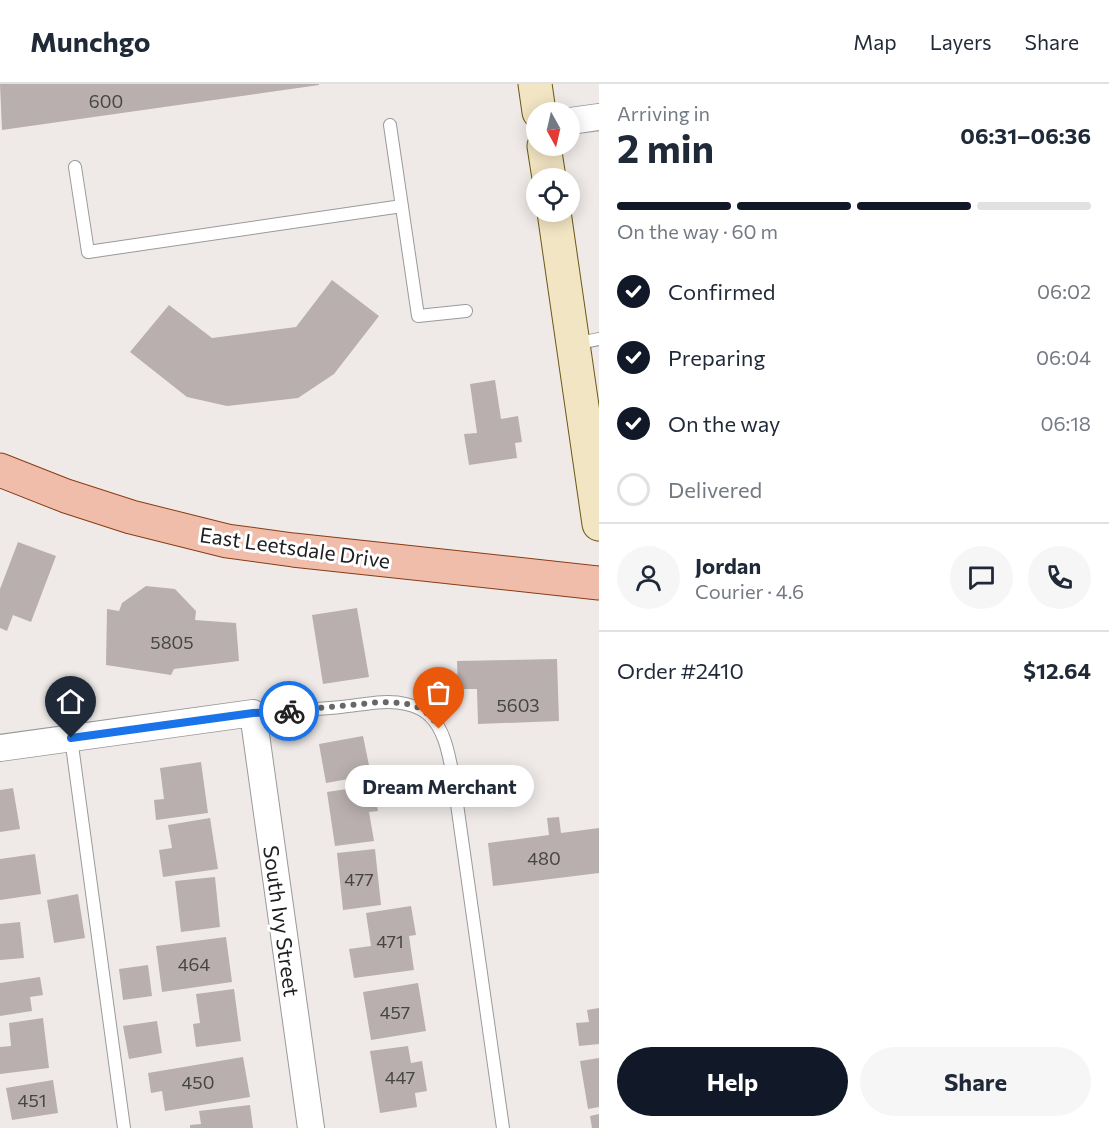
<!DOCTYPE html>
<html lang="en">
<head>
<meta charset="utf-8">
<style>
	:root { --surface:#fff; --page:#f6f6f7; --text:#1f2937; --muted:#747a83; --line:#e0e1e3; --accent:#111827 }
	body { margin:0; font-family:Commissioner,sans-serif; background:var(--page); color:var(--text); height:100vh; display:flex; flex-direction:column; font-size:22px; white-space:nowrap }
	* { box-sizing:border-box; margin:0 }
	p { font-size:20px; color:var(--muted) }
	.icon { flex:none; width:33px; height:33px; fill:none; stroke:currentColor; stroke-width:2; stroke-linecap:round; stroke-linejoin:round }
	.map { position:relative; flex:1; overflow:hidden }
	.details { display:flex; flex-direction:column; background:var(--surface); width:510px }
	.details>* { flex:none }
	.needle { width:39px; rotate:172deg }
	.tools { position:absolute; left:526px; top:18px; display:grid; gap:12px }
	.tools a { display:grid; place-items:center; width:54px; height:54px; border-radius:50%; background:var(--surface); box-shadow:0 3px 15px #0003; font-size:30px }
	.pin { position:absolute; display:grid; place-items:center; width:51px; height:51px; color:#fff; margin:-62px -26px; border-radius:50% 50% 50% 0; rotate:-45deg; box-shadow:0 0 6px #0007 }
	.pin .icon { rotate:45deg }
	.courier { position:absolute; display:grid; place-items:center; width:60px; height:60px; margin:-30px; border:4px solid #1a73e8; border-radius:50%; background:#fff; color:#222; box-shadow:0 2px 8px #0007 }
	.bubble { position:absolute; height:42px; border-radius:21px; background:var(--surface); box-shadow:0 3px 15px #0003; font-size:20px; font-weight:700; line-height:42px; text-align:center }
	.summary em { font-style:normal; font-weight:700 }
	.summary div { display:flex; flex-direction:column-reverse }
	.summary { display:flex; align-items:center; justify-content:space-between; height:102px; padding:0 18px }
	h1 { font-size:39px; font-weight:700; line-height:45px }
	.bar { display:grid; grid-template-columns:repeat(4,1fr); gap:9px 6px; align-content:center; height:72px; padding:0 18px }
	.bar i { height:8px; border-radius:4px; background:var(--line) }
	.bar .selected { background:var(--accent) }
	.bar p { grid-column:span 4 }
	.line { display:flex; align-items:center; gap:15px; padding:0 18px; border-top:2px solid var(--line) }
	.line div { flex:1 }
	.round { display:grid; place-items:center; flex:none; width:63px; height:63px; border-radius:32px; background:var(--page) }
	ol { padding:0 18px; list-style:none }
	li { display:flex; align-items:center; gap:18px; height:66px }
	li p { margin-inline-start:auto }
	li .icon { padding:6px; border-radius:50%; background:var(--accent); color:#fff; stroke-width:4 }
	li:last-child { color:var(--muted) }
	li i { width:33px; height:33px; border:3px solid var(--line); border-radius:50% }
	.primary-button { display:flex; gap:12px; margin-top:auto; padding:12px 18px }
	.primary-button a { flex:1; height:69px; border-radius:36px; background:var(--accent); color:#fff; font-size:24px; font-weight:700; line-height:69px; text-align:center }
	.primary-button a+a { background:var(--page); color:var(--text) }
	header { display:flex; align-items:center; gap:36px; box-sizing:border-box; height:84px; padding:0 30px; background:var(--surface); border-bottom:2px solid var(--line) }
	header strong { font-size:28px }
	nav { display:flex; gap:33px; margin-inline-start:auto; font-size:21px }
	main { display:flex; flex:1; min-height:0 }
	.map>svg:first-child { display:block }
	.building { fill:#b8afae }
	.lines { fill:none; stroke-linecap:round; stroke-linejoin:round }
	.service-casing { stroke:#9a9a9a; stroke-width:14 }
	.minor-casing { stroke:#9a9a9a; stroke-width:28 }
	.secondary-casing { stroke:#6b5813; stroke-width:35 }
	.primary-casing { stroke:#883c13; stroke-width:35 }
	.service { stroke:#fff; stroke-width:12 }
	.minor { stroke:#fff; stroke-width:26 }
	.secondary { stroke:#f2e5c3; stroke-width:33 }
	.primary { stroke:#f0bdab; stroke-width:33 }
	.done { stroke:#686766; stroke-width:6; stroke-dasharray:0 10.8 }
	.route { stroke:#1a73e8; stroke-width:8 }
	.labels { text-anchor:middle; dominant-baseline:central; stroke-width:6; stroke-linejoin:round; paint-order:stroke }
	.number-label { font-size:18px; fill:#464444 }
	.street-label { font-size:21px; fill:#202020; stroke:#fff }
</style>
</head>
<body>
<header>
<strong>Munchgo</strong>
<nav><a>Map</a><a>Layers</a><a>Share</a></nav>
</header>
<main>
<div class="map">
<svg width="599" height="1044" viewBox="0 0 599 1044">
	<rect width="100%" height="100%" fill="#efeae8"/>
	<path class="building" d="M 0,0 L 319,0 L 319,1 L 2,46 Z
		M 332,196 L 379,232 L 334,290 L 298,314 L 227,322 L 187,313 L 130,268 L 169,221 L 212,254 L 296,243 Z
		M 495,296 L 501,335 L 518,332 L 522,358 L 515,359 L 517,374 L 469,381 L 464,350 L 477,349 L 470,300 Z
		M 18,458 L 56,472 L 31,538 L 13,531 L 7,547 L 0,544 L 0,505 Z
		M 146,502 L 175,505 L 196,527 L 195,536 L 236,539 L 239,577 L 174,585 L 171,591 L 106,581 L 107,525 L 119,527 L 122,519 Z
		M 357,524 L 369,593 L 323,600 L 312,531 Z
		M 557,575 L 559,637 L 478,640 L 477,605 L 458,605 L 457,577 Z
		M 363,652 L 371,691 L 326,699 L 319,660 Z
		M 201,678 L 208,729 L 156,736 L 154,716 L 164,715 L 160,684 Z
		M 374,701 L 378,727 L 369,728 L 374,757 L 335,762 L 327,708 Z
		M 13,704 L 20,745 L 0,748 L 0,706 Z
		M 559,733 L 561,749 L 599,744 L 599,789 L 493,802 L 488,759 L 549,751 L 547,734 Z
		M 210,734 L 218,785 L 163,793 L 159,766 L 172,764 L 168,741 Z
		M 375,765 L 381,821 L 343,826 L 337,769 Z
		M 35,770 L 41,810 L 0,816 L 0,775 Z
		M 215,793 L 220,843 L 181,848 L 175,797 Z
		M 78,810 L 85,854 L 54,859 L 47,816 Z
		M 411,822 L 416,851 L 409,852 L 414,886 L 354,894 L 349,865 L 371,862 L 366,829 Z
		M 20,838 L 24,874 L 0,876 L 0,840 Z
		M 226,853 L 232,898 L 162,908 L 156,862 Z
		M 148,881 L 152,912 L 123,916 L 119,885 Z
		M 40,893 L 43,911 L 30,913 L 32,927 L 0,932 L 0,899 Z
		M 418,899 L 426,947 L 371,956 L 363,908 Z
		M 234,905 L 241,957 L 196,963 L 193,940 L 200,939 L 196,910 Z
		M 599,924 L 599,960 L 579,962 L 576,939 L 589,938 L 587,926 Z
		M 43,934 L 49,984 L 0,990 L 0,963 L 11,962 L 9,939 Z
		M 157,937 L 162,969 L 129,975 L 123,942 Z
		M 408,962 L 411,979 L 422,977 L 427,1007 L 415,1009 L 417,1023 L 380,1029 L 370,967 Z
		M 243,973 L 250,1013 L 165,1027 L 162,1007 L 151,1009 L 148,989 Z
		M 599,974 L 599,1023 L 588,1025 L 580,977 Z
		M 53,996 L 58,1029 L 12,1036 L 6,1004 Z
		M 250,1021 L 253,1044 L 190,1044 L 190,1041 L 201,1040 L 199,1027 Z
		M 599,1030 L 599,1044 L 592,1044 L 590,1032 Z"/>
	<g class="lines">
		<defs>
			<path id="service" d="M 390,41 L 418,232 L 466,227
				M 75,83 L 88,168 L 402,122
				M 574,260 L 599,255
				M 253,629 C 283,627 312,626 341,623 C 362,621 385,615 406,620 C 415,622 423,625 430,632 C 445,646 449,672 453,692 L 503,1044
				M 71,654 L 124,1044"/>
			<path id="minor" d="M 570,37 L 599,33
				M 0,664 L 253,629 L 311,1044"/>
			<path id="secondary" d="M 535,0 L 539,28
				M 544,62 L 549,94
				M 554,128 L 599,440"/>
			<path id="primary" d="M 0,386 L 66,412 L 131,433 L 227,457 L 293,466 L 599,499"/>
		</defs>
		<use href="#service" class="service-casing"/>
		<use href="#minor" class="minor-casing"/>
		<use href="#secondary" class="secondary-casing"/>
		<use href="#primary" class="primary-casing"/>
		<use href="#service" class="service"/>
		<use href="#minor" class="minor"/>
		<use href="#secondary" class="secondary"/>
		<use href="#primary" class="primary"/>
	</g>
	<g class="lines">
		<path class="done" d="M 289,627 L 381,618 L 404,619 L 420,624 L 432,633 L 439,645"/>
		<path class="route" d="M 71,654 L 253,629 L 289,627"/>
	</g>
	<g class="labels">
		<g class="number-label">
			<text x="106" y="17">600</text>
			<text x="172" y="558">5805</text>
			<text x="518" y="621">5603</text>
			<text x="544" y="774">480</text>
			<text x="359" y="795">477</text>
			<text x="390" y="857">471</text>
			<text x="194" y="880">464</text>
			<text x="395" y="928">457</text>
			<text x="400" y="993">447</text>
			<text x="198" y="998">450</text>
			<text x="32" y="1016">451</text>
		</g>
		<g class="street-label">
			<text transform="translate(295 463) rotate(8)">East Leetsdale Drive</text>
			<text transform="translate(282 837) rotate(82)">South Ivy Street</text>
		</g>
	</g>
</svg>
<div class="tools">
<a><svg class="needle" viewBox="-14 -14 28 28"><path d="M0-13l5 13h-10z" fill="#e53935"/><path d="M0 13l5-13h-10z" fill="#747a83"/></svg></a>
<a><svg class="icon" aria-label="locate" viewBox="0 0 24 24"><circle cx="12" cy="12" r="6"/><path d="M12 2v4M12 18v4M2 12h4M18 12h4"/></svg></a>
</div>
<div class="pin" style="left:439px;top:645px;background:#ea580c"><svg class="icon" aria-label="bag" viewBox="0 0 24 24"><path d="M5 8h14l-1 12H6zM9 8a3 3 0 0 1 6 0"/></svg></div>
<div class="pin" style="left:71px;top:654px;background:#1f2937"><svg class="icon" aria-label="home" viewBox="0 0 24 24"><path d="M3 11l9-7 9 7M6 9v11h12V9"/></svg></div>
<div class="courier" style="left:289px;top:627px"><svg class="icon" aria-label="bike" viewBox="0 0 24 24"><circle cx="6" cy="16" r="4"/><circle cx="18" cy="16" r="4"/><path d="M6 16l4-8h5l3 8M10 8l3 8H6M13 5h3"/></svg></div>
<div class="bubble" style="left:345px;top:681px;width:189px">Dream Merchant</div>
</div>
<section class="details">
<div class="summary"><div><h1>2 min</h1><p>Arriving in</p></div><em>06:31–06:36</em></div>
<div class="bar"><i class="selected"></i><i class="selected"></i><i class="selected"></i><i></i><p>On the way · 60 m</p></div>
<ol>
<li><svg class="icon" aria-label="check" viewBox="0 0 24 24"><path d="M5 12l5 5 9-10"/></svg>Confirmed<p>06:02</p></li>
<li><svg class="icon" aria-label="check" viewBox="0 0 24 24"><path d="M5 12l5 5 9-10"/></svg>Preparing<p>06:04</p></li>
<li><svg class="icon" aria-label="check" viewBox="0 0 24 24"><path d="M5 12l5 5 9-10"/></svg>On the way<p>06:18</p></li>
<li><i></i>Delivered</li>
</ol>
<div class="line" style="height:108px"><a class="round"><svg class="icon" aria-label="person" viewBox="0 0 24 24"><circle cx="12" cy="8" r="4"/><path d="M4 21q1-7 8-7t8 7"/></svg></a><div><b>Jordan</b><p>Courier · 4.6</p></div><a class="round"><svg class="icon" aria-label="chat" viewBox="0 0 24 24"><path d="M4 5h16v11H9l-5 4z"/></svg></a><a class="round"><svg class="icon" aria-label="phone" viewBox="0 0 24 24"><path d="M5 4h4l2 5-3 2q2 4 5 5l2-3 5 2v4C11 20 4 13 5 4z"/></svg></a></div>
<div class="line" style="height:78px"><div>Order #2410</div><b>$12.64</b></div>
<div class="primary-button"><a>Help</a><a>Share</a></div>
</section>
</main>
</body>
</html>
